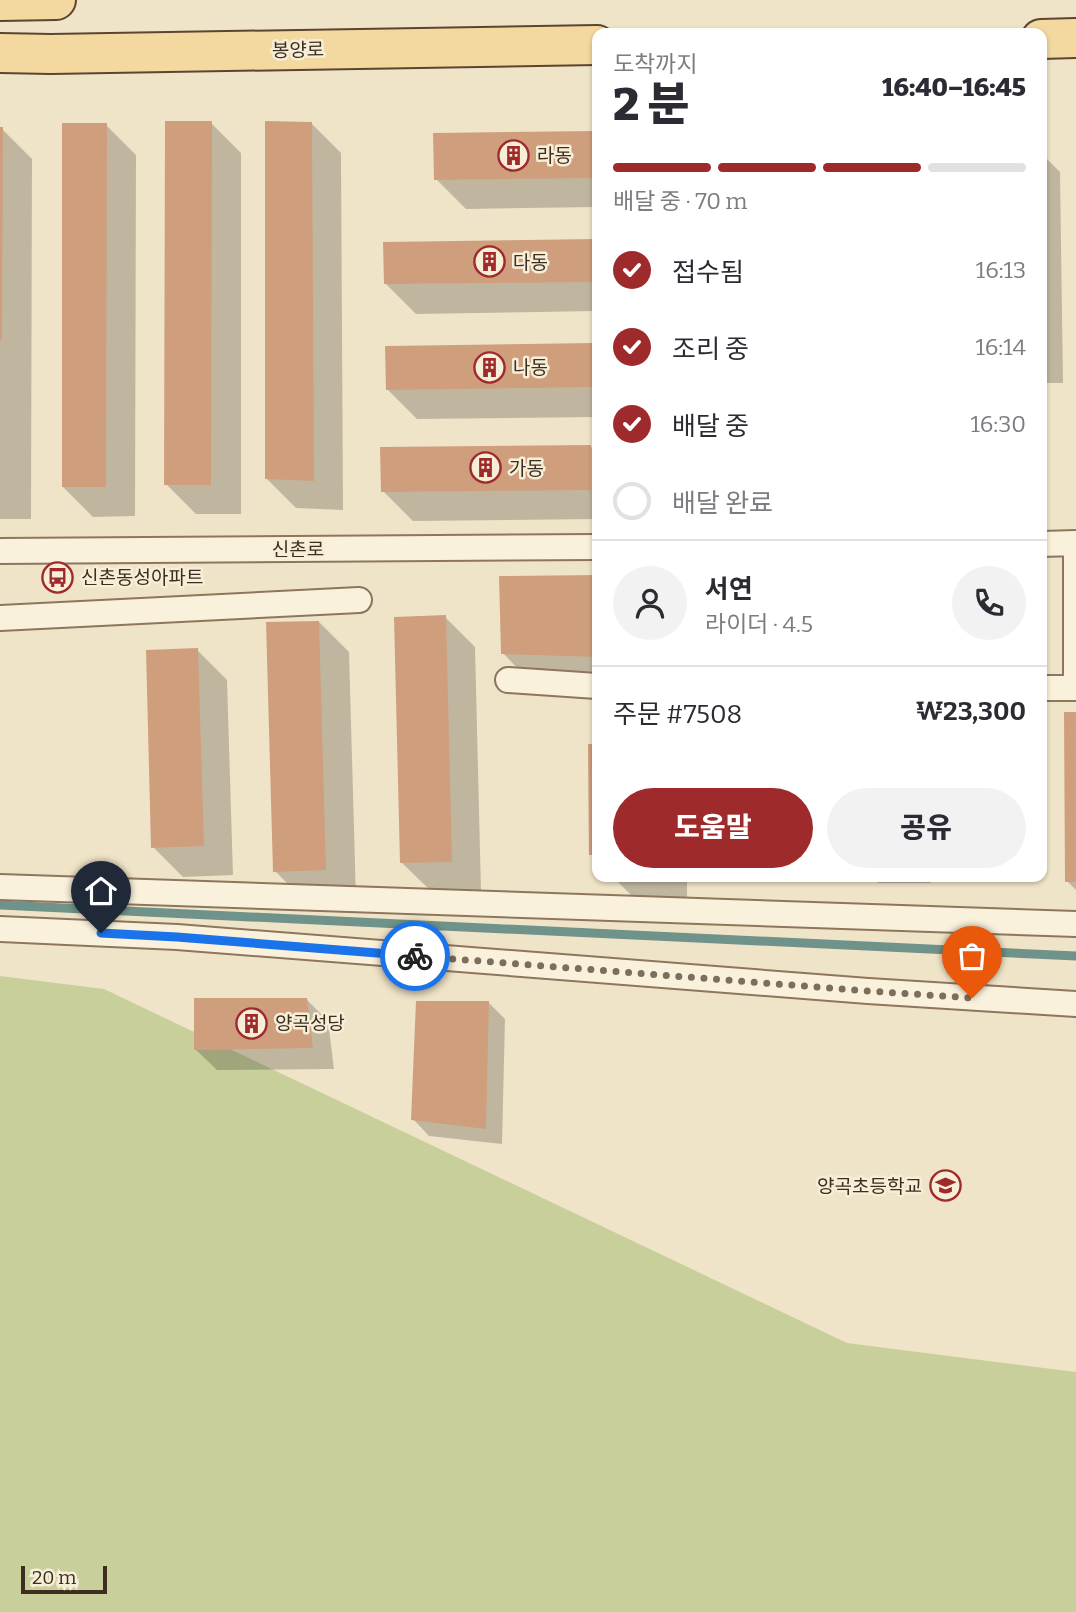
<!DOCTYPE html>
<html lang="ko">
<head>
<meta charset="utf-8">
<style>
	:root { --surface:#fff; --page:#f2f2f3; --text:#2b2b33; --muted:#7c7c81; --line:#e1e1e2; --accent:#9e2a2b }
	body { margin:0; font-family:Bitter,"Noto Sans KR",serif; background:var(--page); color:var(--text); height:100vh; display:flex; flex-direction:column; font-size:26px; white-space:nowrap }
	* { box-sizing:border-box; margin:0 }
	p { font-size:23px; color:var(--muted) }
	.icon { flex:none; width:38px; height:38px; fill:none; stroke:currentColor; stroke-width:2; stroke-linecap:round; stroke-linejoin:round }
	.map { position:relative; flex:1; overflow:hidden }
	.panel { position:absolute; left:592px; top:28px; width:455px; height:854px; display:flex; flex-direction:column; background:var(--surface); border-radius:14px; box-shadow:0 2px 5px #0004 }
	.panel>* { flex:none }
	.scale { position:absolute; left:21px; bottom:18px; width:86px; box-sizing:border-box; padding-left:7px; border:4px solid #3d2e20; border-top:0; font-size:19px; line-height:24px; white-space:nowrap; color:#3d2e20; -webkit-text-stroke:5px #f7eed8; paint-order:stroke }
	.pin { position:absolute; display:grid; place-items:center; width:60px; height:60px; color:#fff; margin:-72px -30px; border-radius:50% 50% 50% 0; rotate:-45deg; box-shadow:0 0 7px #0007 }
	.pin .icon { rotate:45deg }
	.courier { position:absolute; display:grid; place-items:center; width:70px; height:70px; margin:-35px; border:5px solid #1a73e8; border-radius:50%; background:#fff; color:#222; box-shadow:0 2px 9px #0007 }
	.headline em { font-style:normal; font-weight:800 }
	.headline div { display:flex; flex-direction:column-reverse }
	.headline { display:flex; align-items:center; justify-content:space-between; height:119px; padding:0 21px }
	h1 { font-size:46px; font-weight:800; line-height:52px }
	.bar { display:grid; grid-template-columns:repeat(4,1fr); gap:10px 7px; align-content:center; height:84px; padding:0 21px }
	.bar i { height:9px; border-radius:5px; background:var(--line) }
	.bar .active { background:var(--accent) }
	.bar p { grid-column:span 4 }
	.line { display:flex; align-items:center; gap:18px; padding:0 21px; border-top:2px solid var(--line) }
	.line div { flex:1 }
	.round { display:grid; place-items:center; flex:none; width:74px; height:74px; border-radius:37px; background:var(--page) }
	ol { padding:0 21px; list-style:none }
	li { display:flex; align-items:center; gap:21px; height:77px }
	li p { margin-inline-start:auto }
	li .icon { padding:7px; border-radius:50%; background:var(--accent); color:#fff; stroke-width:4 }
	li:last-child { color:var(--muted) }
	li i { width:38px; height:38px; border:4px solid var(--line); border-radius:50% }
	.action { display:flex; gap:14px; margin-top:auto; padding:14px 21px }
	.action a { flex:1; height:80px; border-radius:42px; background:var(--accent); color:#fff; font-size:28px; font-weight:800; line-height:80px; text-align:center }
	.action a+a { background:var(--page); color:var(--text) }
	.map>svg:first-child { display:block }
	.green { fill:#c9cf9b }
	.shadow { fill:#0003 }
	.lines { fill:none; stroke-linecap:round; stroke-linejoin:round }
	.stream { stroke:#6f938a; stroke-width:9 }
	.building { fill:#cf9f7d }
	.minor-casing { stroke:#8d765c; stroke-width:28 }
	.primary-casing { stroke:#5b4430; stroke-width:42 }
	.minor { stroke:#faf1dc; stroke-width:24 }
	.primary { stroke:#f3d9a0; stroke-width:38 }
	.done { stroke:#7c6e5b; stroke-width:7; stroke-dasharray:0 12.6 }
	.route { stroke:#1a73e8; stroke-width:9 }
	.labels { text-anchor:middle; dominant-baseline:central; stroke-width:5; stroke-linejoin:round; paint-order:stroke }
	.street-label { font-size:19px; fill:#3d2e20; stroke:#f7eed8 }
	.poi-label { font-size:19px; fill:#3d2e20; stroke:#f7eed8; text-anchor:start }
</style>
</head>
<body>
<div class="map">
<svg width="1076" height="1612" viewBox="0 0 1076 1612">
	<rect width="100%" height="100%" fill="#f0e4c8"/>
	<path class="green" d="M 0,976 L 104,989 L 847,1343 L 1076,1372 L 1076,1612 L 0,1612 Z"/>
	<path class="shadow" d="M 211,123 L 241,153 L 241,514 L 196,514 L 166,484 Z
		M 311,123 L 341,153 L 343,510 L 296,508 L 266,478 Z
		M 106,125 L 136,155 L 135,516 L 93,517 L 63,487 Z
		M 0,129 L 2,129 L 32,159 L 31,519 L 0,519 Z
		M 594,133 L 597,135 L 597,207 L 466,209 L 436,179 Z
		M 1041,153 L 1060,172 L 1063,383 L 1041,383 Z
		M 595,241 L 597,243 L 597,311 L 416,314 L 386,284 Z
		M 594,345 L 597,348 L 597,417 L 417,419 L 387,389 Z
		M 590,446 L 597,453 L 597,519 L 413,521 L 383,491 Z
		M 597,577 L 597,672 L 519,670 L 503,653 Z
		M 445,617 L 475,647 L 481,891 L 432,892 L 402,863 Z
		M 319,622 L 349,652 L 356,899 L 305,901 L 275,871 Z
		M 197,650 L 227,680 L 233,875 L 183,877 L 153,847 Z
		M 1076,714 L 1076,890 L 1067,881 Z
		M 613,877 L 687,877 L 687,898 L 634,898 Z
		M 871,877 L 931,877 L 931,883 L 878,883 Z
		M 306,999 L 328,1021 L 334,1069 L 217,1070 L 195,1049 Z
		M 488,1002 L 505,1019 L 502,1144 L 429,1136 L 413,1119 Z"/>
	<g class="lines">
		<path class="stream" d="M 0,905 L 1076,956"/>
	</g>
	<path class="building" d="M 165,121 L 212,121 L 211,485 L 164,485 Z
		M 265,121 L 312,122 L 314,481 L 265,479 Z
		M 62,123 L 107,123 L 106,487 L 62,487 Z
		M 0,127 L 3,127 L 2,340 L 0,340 Z
		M 595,131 L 595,178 L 434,180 L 433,133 Z
		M 596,239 L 596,282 L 384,284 L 383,242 Z
		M 594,343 L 595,387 L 386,390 L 385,346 Z
		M 591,445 L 591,490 L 381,492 L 380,447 Z
		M 597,575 L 597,657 L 501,654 L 499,576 Z
		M 446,615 L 452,862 L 400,863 L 394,617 Z
		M 319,621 L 326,870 L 273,872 L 266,622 Z
		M 198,648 L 204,846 L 151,848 L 146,650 Z
		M 1064,712 L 1076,712 L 1076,882 L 1065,882 Z
		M 588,744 L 597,744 L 597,855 L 589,855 Z
		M 194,998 L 307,998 L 313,1048 L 194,1050 Z
		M 416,1001 L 489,1001 L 486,1129 L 411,1120 Z"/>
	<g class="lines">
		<defs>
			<path id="minor" d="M 1041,544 L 1076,543
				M 0,551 L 597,547
				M 0,618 L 359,600
				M 508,680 L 597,686
				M 1041,688 L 1076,688 L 1076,545
				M 0,887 L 1076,924
				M 0,929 L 177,937 L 868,991 L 1076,1004"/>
			<path id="primary" d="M 0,1 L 56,0
				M 1041,39 L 1076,38
				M 0,53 L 51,54 L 597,45"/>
		</defs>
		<use href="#minor" class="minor-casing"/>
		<use href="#primary" class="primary-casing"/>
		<use href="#minor" class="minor"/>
		<use href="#primary" class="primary"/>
	</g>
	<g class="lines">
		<path class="done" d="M 415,956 L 868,991 L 972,998"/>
		<path class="route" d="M 101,933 L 177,937 L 415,956"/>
	</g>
	<defs>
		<symbol id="building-ring" viewBox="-11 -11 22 22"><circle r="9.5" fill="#f7eed8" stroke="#9e2a2b" stroke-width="1.5"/><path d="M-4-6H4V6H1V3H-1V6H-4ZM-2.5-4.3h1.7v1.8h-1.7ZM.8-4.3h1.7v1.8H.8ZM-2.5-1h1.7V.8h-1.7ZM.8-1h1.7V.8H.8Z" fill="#9e2a2b"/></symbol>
		<symbol id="bus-ring" viewBox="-11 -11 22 22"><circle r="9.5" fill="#f7eed8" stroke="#9e2a2b" stroke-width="1.5"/><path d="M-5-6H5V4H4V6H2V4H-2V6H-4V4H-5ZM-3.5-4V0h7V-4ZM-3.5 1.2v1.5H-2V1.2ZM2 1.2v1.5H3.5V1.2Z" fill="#9e2a2b"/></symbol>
		<symbol id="school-ring" viewBox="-11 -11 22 22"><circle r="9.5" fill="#f7eed8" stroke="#9e2a2b" stroke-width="1.5"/><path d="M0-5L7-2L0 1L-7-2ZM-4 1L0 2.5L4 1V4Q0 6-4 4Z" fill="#9e2a2b"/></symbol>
	</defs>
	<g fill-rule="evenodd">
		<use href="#building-ring" x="496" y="138" width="35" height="35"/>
		<use href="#building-ring" x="472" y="244" width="35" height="35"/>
		<use href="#building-ring" x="472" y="350" width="35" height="35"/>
		<use href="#building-ring" x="468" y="450" width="35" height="35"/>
		<use href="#bus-ring" x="40" y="560" width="35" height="35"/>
		<use href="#building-ring" x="234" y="1006" width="35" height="35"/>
		<use href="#school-ring" x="928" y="1168" width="35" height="35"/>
	</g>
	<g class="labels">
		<g class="street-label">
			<text transform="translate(298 50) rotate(-1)">봉양로</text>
			<text x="298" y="549">신촌로</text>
		</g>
		<g class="poi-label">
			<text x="537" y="155">라동</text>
			<text x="513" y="262">다동</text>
			<text x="513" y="367">나동</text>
			<text x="509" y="468">가동</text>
			<text x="81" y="577">신촌동성아파트</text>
			<text x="275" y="1023">양곡성당</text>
			<text x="922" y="1186" text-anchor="end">양곡초등학교</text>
		</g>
	</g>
</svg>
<div class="scale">20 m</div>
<div class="pin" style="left:972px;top:998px;background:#ea580c"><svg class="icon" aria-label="bag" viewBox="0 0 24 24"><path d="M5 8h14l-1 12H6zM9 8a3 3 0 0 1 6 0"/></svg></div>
<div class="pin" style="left:101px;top:933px;background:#1f2937"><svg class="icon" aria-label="home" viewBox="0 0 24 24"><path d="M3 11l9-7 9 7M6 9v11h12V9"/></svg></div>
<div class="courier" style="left:415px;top:956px"><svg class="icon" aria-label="bike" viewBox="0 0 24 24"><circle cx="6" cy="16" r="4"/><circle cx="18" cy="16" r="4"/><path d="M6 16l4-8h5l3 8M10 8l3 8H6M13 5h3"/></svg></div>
<section class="panel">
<div class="headline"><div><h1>2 분</h1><p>도착까지</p></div><em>16:40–16:45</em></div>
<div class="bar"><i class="active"></i><i class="active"></i><i class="active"></i><i></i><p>배달 중 · 70 m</p></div>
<ol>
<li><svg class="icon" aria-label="check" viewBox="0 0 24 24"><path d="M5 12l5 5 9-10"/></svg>접수됨<p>16:13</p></li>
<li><svg class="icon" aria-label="check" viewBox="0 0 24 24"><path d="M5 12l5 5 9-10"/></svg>조리 중<p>16:14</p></li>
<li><svg class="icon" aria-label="check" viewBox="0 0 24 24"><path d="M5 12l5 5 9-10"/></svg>배달 중<p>16:30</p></li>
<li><i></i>배달 완료</li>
</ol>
<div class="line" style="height:126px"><a class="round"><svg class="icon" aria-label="person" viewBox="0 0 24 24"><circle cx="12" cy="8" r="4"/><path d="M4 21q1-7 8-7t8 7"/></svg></a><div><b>서연</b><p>라이더 · 4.5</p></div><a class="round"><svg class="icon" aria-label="phone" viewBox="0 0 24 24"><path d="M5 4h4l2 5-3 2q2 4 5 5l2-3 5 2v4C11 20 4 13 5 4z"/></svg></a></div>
<div class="line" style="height:91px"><div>주문 #7508</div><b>₩23,300</b></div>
<div class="action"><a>도움말</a><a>공유</a></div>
</section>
</div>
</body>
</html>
